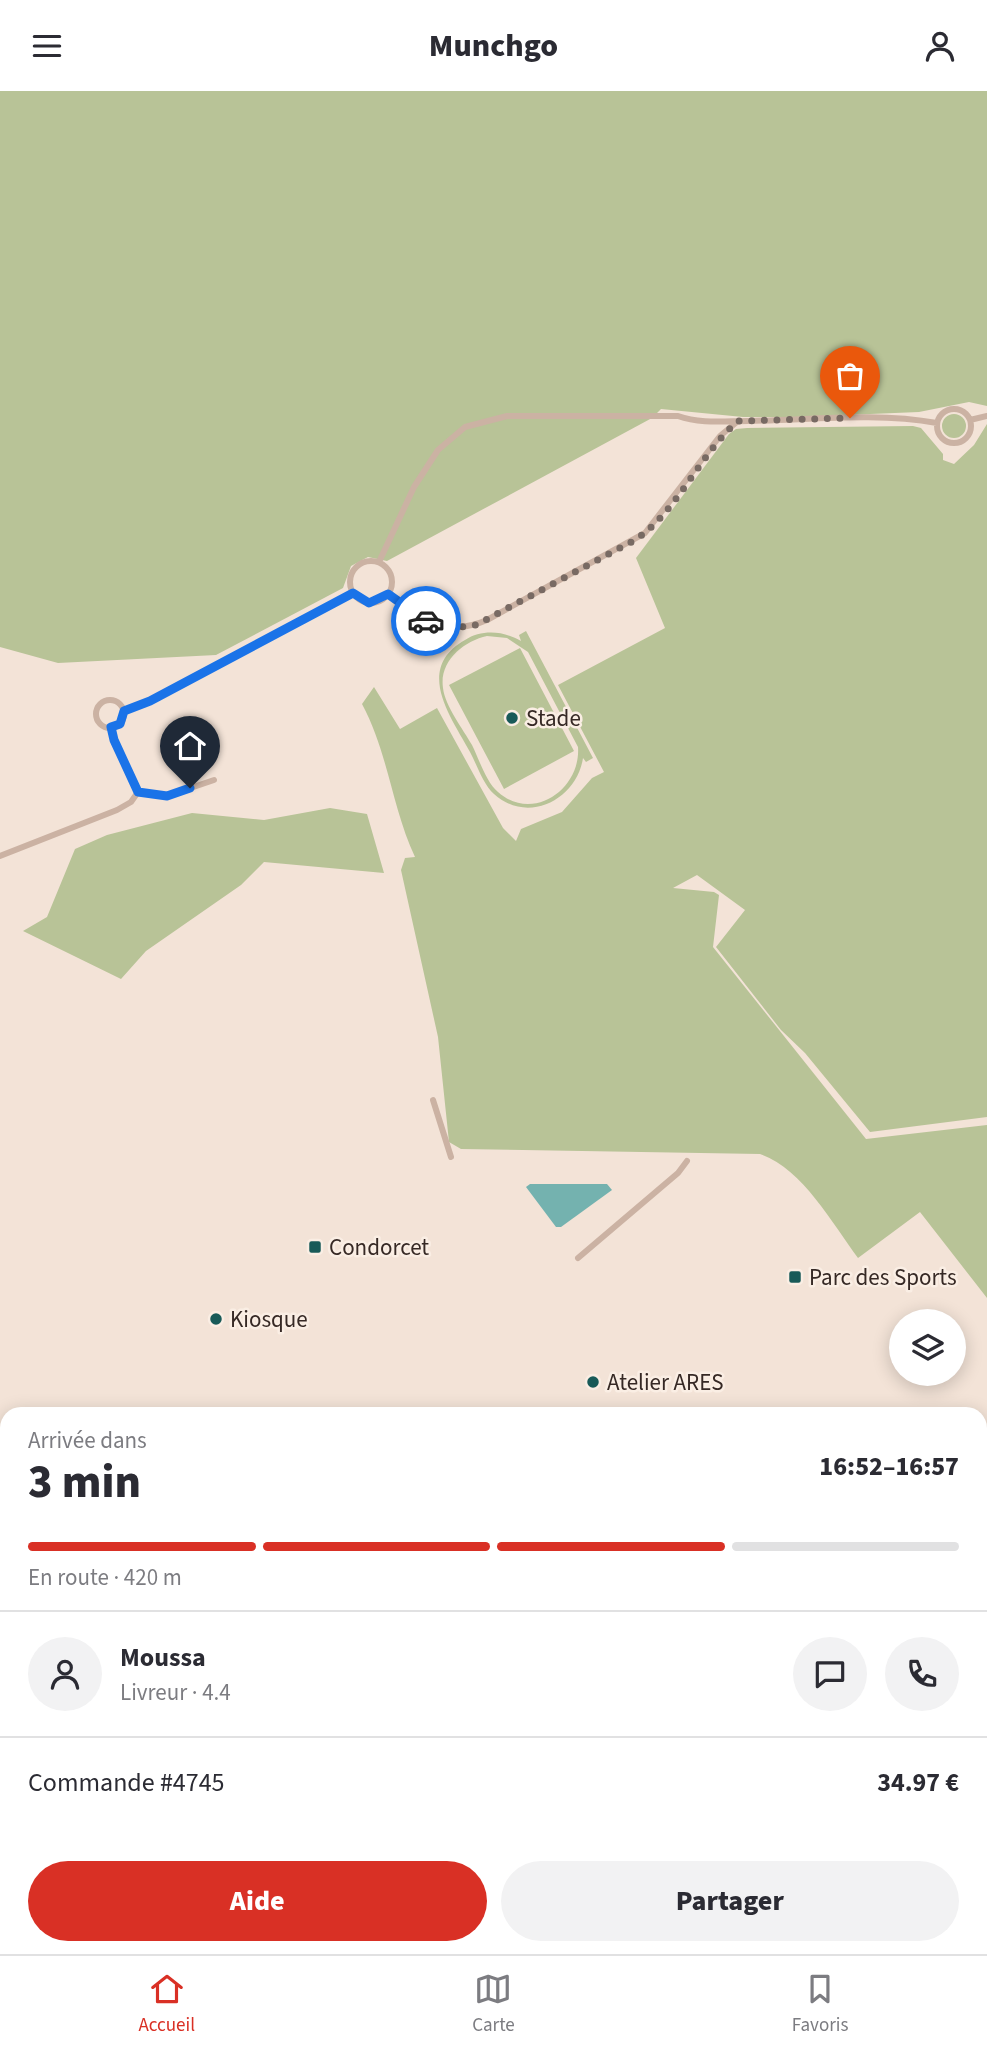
<!DOCTYPE html>
<html lang="fr">
<head>
<meta charset="utf-8">
<style>
	:root { --surface:#fff; --page:#f2f2f3; --text:#2b2b33; --muted:#7c7c81; --line:#e1e1e2; --accent:#d93025 }
	body { margin:0; font-family:"Source Sans 3",sans-serif; background:var(--page); color:var(--text); height:100vh; display:flex; flex-direction:column; font-size:26px; white-space:nowrap }
	* { box-sizing:border-box; margin:0 }
	p { font-size:23px; color:var(--muted) }
	.icon { flex:none; width:38px; height:38px; fill:none; stroke:currentColor; stroke-width:2; stroke-linecap:round; stroke-linejoin:round }
	.map { position:relative; flex:1; overflow:hidden }
	.drawer { position:absolute; left:0px; top:1316px; width:987px; height:548px; display:flex; flex-direction:column; background:var(--surface); border-radius:21px 21px 0 0; box-shadow:0 4px 18px #0003 }
	.drawer>* { flex:none }
	.controls { position:absolute; left:889px; top:1218px; display:grid; gap:14px }
	.controls a { display:grid; place-items:center; width:77px; height:77px; border-radius:50%; background:var(--surface); box-shadow:0 4px 18px #0003; font-size:35px }
	.pin { position:absolute; display:grid; place-items:center; width:60px; height:60px; color:#fff; margin:-72px -30px; border-radius:50% 50% 50% 0; rotate:-45deg; box-shadow:0 0 7px #0007 }
	.pin .icon { rotate:45deg }
	.courier { position:absolute; display:grid; place-items:center; width:70px; height:70px; margin:-35px; border:5px solid #1a73e8; border-radius:50%; background:#fff; color:#222; box-shadow:0 2px 9px #0007 }
	.head em { font-style:normal; font-weight:800 }
	.head div { display:flex; flex-direction:column-reverse }
	.head { display:flex; align-items:center; justify-content:space-between; height:119px; padding:0 28px }
	h1 { font-size:46px; font-weight:800; line-height:52px }
	.bar { display:grid; grid-template-columns:repeat(4,1fr); gap:10px 7px; align-content:center; height:84px; padding:0 28px }
	.bar i { height:9px; border-radius:5px; background:var(--line) }
	.bar .on { background:var(--accent) }
	.bar p { grid-column:span 4 }
	.line { display:flex; align-items:center; gap:18px; padding:0 28px; border-top:2px solid var(--line) }
	.line div { flex:1 }
	.round { display:grid; place-items:center; flex:none; width:74px; height:74px; border-radius:37px; background:var(--page) }
	.cta { display:flex; gap:14px; margin-top:auto; padding:14px 28px }
	.cta a { flex:1; height:80px; border-radius:42px; background:var(--accent); color:#fff; font-size:28px; font-weight:800; line-height:80px; text-align:center }
	.cta a+a { background:var(--page); color:var(--text) }
	header { display:flex; justify-content:space-between; align-items:center; height:91px; padding:0 28px; background:var(--surface); font-size:32px; font-weight:800 }
	.dock { display:flex; justify-content:space-around; align-items:center; height:98px; border-top:2px solid var(--line); background:var(--surface); font-size:19px; color:var(--muted) }
	.dock a { display:grid; justify-items:center; gap:4px }
	.dock .on { color:var(--accent) }
	.map>svg:first-child { display:block }
	.green { fill:#b8c397; fill-rule:evenodd }
	.water { fill:#74b2af }
	.lines { fill:none; stroke-linecap:round; stroke-linejoin:round }
	.minor { stroke:#cbb2a3; stroke-width:6 }
	.primary { stroke:#795e55; stroke-width:10 }
	.motorway { stroke:#57423c; stroke-width:12 }
	.tram { stroke:#362925; stroke-width:2 }
	.done { stroke:#786a63; stroke-width:7; stroke-dasharray:0 12.6 }
	.route { stroke:#1a73e8; stroke-width:9 }
	.poi-dot { fill:#185a58; stroke:#faeee4; stroke-width:2.5 }
	.labels { text-anchor:middle; dominant-baseline:central; stroke-width:5; stroke-linejoin:round; paint-order:stroke }
	.poi-label { font-size:23px; fill:#362925; stroke:#faeee4; text-anchor:start }
</style>
</head>
<body>
<header><svg class="icon" aria-label="menu" viewBox="0 0 24 24"><path d="M4 6h16M4 12h16M4 18h16"/></svg>Munchgo<svg class="icon" aria-label="person" viewBox="0 0 24 24"><circle cx="12" cy="8" r="4"/><path d="M4 21q1-7 8-7t8 7"/></svg></header>
<div class="map">
<svg width="987" height="1863" viewBox="0 0 987 1863">
	<rect width="100%" height="100%" fill="#f3e3d7"/>
	<path class="green" d="M 0,0 L 987,0 L 987,315 L 969,311 L 919,321 L 797,326 L 743,326 L 661,318 L 652,327 L 387,470 L 368,466 L 351,475 L 343,497 L 216,564 L 58,572 L 0,556 Z
		M942 335a12 12 0 1 1 24 0a12 12 0 1 1-24 0Z
		M 987,333 L 987,1026 L 870,1041 L 805,962 L 781,939 L 716,856 L 745,819 L 697,784 L 673,797 L 714,801 L 719,804 L 713,856 L 866,1048 L 987,1034 L 987,1207 L 920,1121 L 858,1167 C 833,1133 801,1076 760,1063 L 461,1058 L 449,1051 L 438,946 L 401,779 L 405,767 L 415,766 C 392,717 388,661 362,613 L 374,596 L 400,638 L 437,617 L 503,737 L 516,750 L 521,738 L 562,721 L 592,687 L 604,681 L 558,594 L 665,537 L 636,467 L 729,343 L 736,338 L 747,337 L 913,335 L 921,337 L 943,363 L 943,369 L 954,373 L 974,354 Z
		M 526,540 L 593,667 L 586,671 L 583,667 C 577,708 528,734 494,703 C 483,693 477,674 470,661 C 451,626 414,578 465,549 C 482,538 504,540 521,550 L 519,544 ZM 487,545 L 507,547 L 528,561 L 578,656 C 581,698 533,732 498,701 C 486,691 479,668 472,654 C 463,638 445,615 443,597 C 439,570 464,550 487,545 Z
		M 520,557 L 574,660 L 504,698 L 449,594 Z
		M 330,717 L 367,723 L 384,782 L 264,771 L 241,794 L 146,860 L 121,888 L 23,840 L 47,826 L 75,758 L 107,744 L 192,722 L 264,729 Z
		M 848,1857 L 880,1857 L 880,1862 L 850,1863 Z"/>
	<path class="water" d="M 530,1093 L 607,1093 L 612,1099 L 561,1136 L 556,1136 L 526,1096 Z"/>
	<g class="lines">
		<path class="minor" d="M937 335a17 17 0 1 1 34 0a17 17 0 1 1-34 0Z
			M 970,329 L 987,325
			M350 491a21 21 0 1 1 42 0a21 21 0 1 1-42 0Z
			M 379,471 L 414,396 L 438,359 L 465,336 L 507,325 L 678,325 C 700,333 725,330 748,330 C 811,329 875,321 937,332
			M 388,503 C 421,527 446,547 487,529 L 645,442 L 720,345 L 738,330
			M96 623a14 14 0 1 1 28 0a14 14 0 1 1-28 0Z
			M 124,620 L 150,610 L 353,502
			M 111,636 L 114,649 L 138,701
			M 138,701 L 167,705 L 214,689
			M 0,765 L 117,719 L 131,711 L 138,701
			M 433,1009 L 451,1066
			M 578,1167 L 678,1082 L 687,1070
			M 0,1360 L 7,1359
			M 980,1717 L 987,1718
			M 980,1782 L 987,1790
			M 515,1857 L 520,1863
			M 813,1857 L 815,1863
			M 630,1863 L 634,1857
			M 903,1863 L 904,1857"/>
		<path class="primary" d="M 980,1398 L 987,1392
			M 980,1413 L 987,1408
			M 0,1793 L 7,1798
			M 74,1857 L 78,1863
			M 395,1863 L 405,1857"/>
		<path class="motorway" d="M 0,1663 L 7,1667
			M 0,1685 L 7,1689
			M 0,1700 L 7,1704
			M 239,1857 L 250,1863
			M 280,1857 L 291,1863
			M 305,1857 L 316,1863
			M 345,1857 L 356,1863
			M 364,1857 L 372,1863
			M 114,1863 L 118,1857"/>
		<path class="tram" d="M 0,1775 L 7,1779
			M 132,1857 L 143,1863"/>
	</g>
	<g class="lines">
		<path class="done" d="M 426,530 L 452,537 L 476,534 L 635,449 C 678,420 699,364 738,330 L 850,327"/>
		<path class="route" d="M 190,697 L 167,705 L 138,701 L 114,649 L 111,636 L 120,633 L 124,620 L 150,610 L 353,502 L 369,512 L 388,503 L 426,530"/>
	</g>
	<g class="poi-dot">
		<circle cx="512" cy="627" r="7"/>
		<rect x="308" y="1149" width="14" height="14" rx="3.5"/>
		<rect x="788" y="1179" width="14" height="14" rx="3.5"/>
		<circle cx="216" cy="1228" r="7"/>
		<circle cx="593" cy="1291" r="7"/>
	</g>
	<g class="labels">
		<g class="poi-label">
			<text x="526" y="627">Stade</text>
			<text x="329" y="1156">Condorcet</text>
			<text x="809" y="1186">Parc des Sports</text>
			<text x="230" y="1228">Kiosque</text>
			<text x="607" y="1291">Atelier ARES</text>
		</g>
	</g>
</svg>
<div class="controls">
<a><svg class="icon" aria-label="layers" viewBox="0 0 24 24"><path d="M12 4l9 5-9 5-9-5zM3 14l9 5 9-5"/></svg></a>
</div>
<div class="pin" style="left:850px;top:327px;background:#ea580c"><svg class="icon" aria-label="bag" viewBox="0 0 24 24"><path d="M5 8h14l-1 12H6zM9 8a3 3 0 0 1 6 0"/></svg></div>
<div class="pin" style="left:190px;top:697px;background:#1f2937"><svg class="icon" aria-label="home" viewBox="0 0 24 24"><path d="M3 11l9-7 9 7M6 9v11h12V9"/></svg></div>
<div class="courier" style="left:426px;top:530px"><svg class="icon" aria-label="car" viewBox="0 0 24 24"><path d="M5 17H2v-5l4-1 3-4h7l3 4 3 1v5h-3M9 17h6M6 11h13"/><circle cx="7" cy="17" r="2"/><circle cx="17" cy="17" r="2"/></svg></div>
<section class="drawer">
<div class="head"><div><h1>3 min</h1><p>Arrivée dans</p></div><em>16:52–16:57</em></div>
<div class="bar"><i class="on"></i><i class="on"></i><i class="on"></i><i></i><p>En route · 420 m</p></div>
<div class="line" style="height:126px"><a class="round"><svg class="icon" aria-label="person" viewBox="0 0 24 24"><circle cx="12" cy="8" r="4"/><path d="M4 21q1-7 8-7t8 7"/></svg></a><div><b>Moussa</b><p>Livreur · 4.4</p></div><a class="round"><svg class="icon" aria-label="chat" viewBox="0 0 24 24"><path d="M4 5h16v11H9l-5 4z"/></svg></a><a class="round"><svg class="icon" aria-label="phone" viewBox="0 0 24 24"><path d="M5 4h4l2 5-3 2q2 4 5 5l2-3 5 2v4C11 20 4 13 5 4z"/></svg></a></div>
<div class="line" style="height:91px"><div>Commande #4745</div><b>34.97 €</b></div>
<div class="cta"><a>Aide</a><a>Partager</a></div>
</section>
</div>
<nav class="dock">
<a class="on"><svg class="icon" aria-label="home" viewBox="0 0 24 24"><path d="M3 11l9-7 9 7M6 9v11h12V9"/></svg>Accueil</a>
<a><svg class="icon" aria-label="map" viewBox="0 0 24 24"><path d="M3 6l6-2 6 2 6-2v14l-6 2-6-2-6 2zM9 4v14M15 6v14"/></svg>Carte</a>
<a><svg class="icon" aria-label="saved" viewBox="0 0 24 24"><path d="M7 4h10v16l-5-4-5 4z"/></svg>Favoris</a>
</nav>
</body>
</html>
